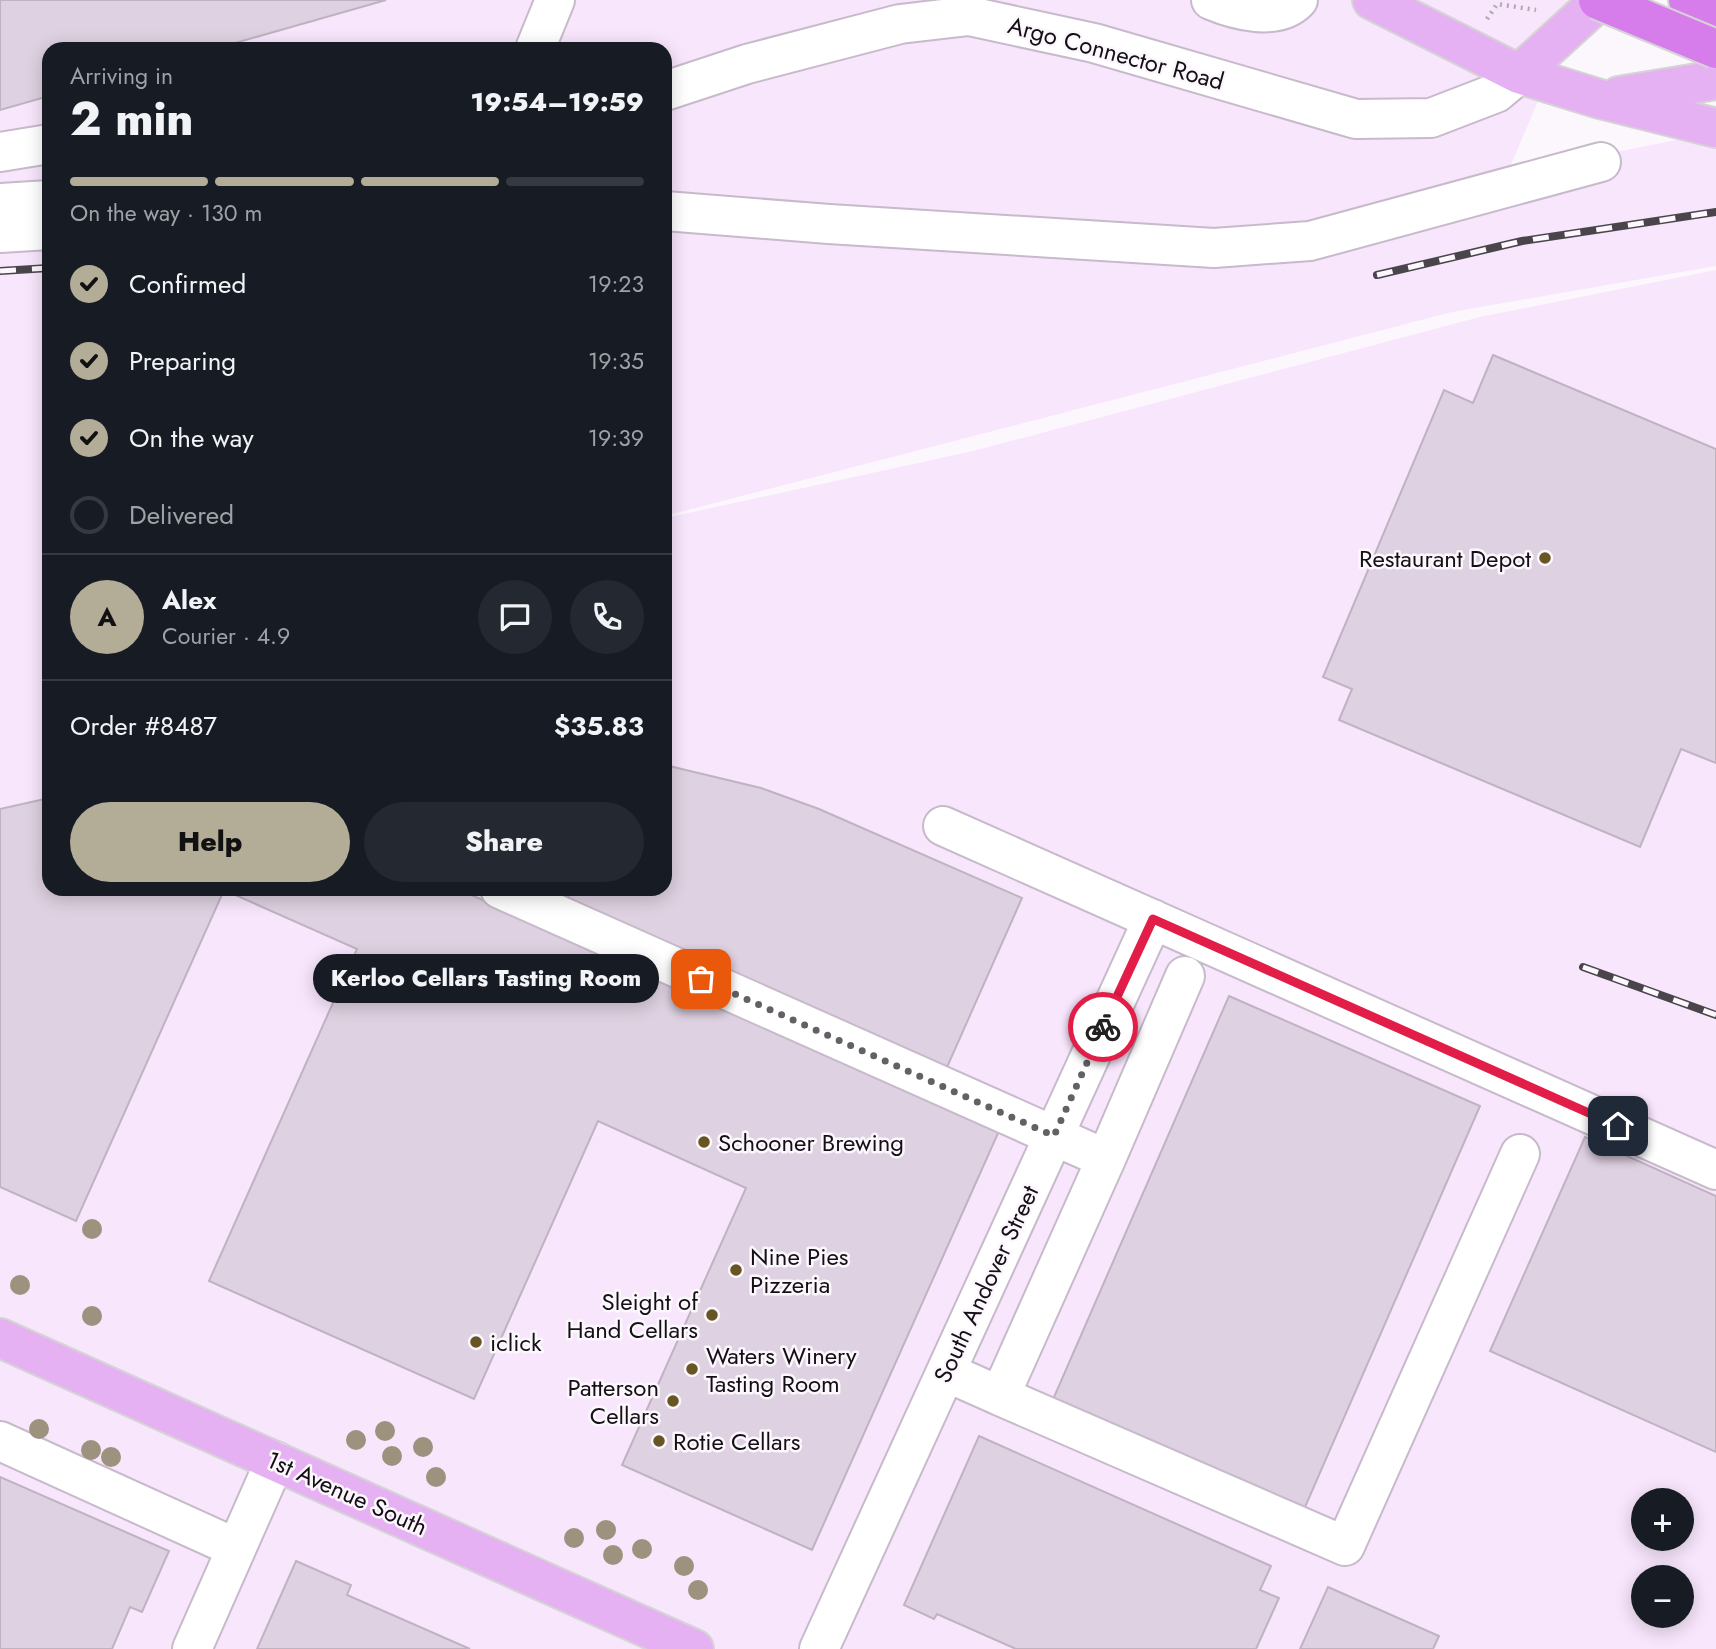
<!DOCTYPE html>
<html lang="en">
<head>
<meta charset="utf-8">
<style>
	:root { --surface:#171b24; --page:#242831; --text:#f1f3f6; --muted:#9ea1a6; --line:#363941; --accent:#b3ac97 }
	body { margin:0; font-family:Jost,sans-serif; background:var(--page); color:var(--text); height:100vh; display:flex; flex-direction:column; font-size:26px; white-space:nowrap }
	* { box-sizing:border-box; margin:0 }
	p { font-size:23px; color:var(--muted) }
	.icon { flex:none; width:38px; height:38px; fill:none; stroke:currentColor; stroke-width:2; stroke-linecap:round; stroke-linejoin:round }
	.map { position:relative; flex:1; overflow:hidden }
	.side { position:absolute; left:42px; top:42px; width:630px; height:854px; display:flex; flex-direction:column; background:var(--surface); border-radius:21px; box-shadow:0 4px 18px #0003 }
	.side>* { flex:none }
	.controls { position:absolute; left:1631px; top:1488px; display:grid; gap:14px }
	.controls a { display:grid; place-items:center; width:63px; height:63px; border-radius:50%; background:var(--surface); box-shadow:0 4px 18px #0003; font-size:35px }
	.pin { position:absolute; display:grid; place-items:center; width:60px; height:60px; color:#fff; margin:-30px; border-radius:14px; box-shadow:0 4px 10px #0006 }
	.courier { position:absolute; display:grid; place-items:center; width:70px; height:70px; margin:-35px; border:5px solid #e11d48; border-radius:50%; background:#fff; color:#222; box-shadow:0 2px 9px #0007 }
	.bubble { position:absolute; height:49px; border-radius:24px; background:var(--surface); box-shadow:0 4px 18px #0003; font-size:23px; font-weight:800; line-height:49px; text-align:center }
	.head em { font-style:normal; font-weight:800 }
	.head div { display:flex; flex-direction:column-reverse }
	.head { display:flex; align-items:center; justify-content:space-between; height:119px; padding:0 28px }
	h1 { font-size:46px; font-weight:800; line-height:52px }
	.bar { display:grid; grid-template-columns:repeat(4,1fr); gap:10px 7px; align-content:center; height:84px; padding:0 28px }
	.bar i { height:9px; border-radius:5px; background:var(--line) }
	.bar .selected { background:var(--accent) }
	.bar p { grid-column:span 4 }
	.line { display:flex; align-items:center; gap:18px; padding:0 28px; border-top:2px solid var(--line) }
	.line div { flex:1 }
	.round { display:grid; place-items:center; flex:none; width:74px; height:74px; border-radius:37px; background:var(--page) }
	ol { padding:0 28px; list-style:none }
	li { display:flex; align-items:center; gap:21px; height:77px }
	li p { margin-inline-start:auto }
	li .icon { padding:7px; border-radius:50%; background:var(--accent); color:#111; stroke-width:4 }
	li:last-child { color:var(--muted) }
	li i { width:38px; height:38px; border:4px solid var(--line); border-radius:50% }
	.button { display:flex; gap:14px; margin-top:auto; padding:14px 28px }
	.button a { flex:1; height:80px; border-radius:42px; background:var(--accent); color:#111; font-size:28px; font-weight:800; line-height:80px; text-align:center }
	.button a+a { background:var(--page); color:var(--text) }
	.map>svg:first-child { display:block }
	.built { fill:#f8e6fc; fill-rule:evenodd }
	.building { fill:#ded1e1; stroke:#bfb3c2; stroke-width:2 }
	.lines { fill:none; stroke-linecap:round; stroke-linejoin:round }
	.minor-casing { stroke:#c7baca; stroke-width:42 }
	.major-casing { stroke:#d5d4d5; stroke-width:42 }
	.highway-casing { stroke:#d5d4d5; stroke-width:42 }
	.path { stroke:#afaab0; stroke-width:4.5; stroke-dasharray:2 5; stroke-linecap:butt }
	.minor { stroke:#fff; stroke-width:38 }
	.major { stroke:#e6b1f3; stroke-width:38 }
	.highway { stroke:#d67deb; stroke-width:38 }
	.rail-casing { stroke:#4a454b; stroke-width:8 }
	.rail { stroke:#fcf7fd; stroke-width:5; stroke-dasharray:16; stroke-linecap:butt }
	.highway-bridge-casing { stroke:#d5d4d5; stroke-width:42; stroke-linecap:butt }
	.highway-bridge { stroke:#d67deb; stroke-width:38 }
	.tree { fill:#9c927e }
	.done { stroke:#656066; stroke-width:7; stroke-dasharray:0 12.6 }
	.route { stroke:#e11d48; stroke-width:9 }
	.poi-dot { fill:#675523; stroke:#fcf7fd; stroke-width:2.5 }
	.labels { text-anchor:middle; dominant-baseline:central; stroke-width:5; stroke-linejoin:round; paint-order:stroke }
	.street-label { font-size:24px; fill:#140f15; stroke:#fcf7fd }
	.poi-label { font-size:24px; fill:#140f15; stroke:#fcf7fd; text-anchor:start }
</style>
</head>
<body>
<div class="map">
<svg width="1716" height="1649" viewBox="0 0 1716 1649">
	<rect width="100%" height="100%" fill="#fcf7fd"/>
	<path class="built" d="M 0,0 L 1581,0 L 1507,174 L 1716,132 L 1716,266 L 1452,312 L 665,516 L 665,49 L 49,49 L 49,889 L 665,889 L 665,518 L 973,451 L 1480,317 L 1716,270 L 1716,1649 L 0,1649 ZM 1643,1500 L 1682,1500 L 1682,1538 L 1643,1538 ZM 1643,1577 L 1682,1577 L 1682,1615 L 1643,1615 Z"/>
	<path class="building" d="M 0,0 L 386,0 L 214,49 L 49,49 L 49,96 L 0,110 Z
		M 1493,355 L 1716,449 L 1716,763 L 1681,749 L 1640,847 L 1339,720 L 1352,689 L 1323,677 L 1444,390 L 1473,403 Z
		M 665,765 L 761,788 L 819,809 L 1022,898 L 944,1074 L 565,904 L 572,889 L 665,889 Z
		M 49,798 L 49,889 L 458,889 L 999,1131 L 812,1550 L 622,1465 L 746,1188 L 598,1121 L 474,1399 L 209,1281 L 357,949 L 224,890 L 76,1221 L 0,1187 L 0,809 Z
		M 1229,996 L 1480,1106 L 1302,1514 L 1051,1404 Z
		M 1585,1137 L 1716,1196 L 1716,1452 L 1490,1351 Z
		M 979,1436 L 1271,1566 L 1260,1590 L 1279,1598 L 1256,1649 L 1016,1649 L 937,1614 L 934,1619 L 904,1605 Z
		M 0,1477 L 169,1551 L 142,1612 L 130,1607 L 112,1649 L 0,1649 Z
		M 296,1561 L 351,1585 L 347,1595 L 470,1649 L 257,1649 Z
		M 1328,1587 L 1439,1636 L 1433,1649 L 1300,1649 Z"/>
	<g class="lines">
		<defs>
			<path id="minor" d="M 1211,0 C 1235,10 1277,22 1298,0
				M 535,49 L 555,0
				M 665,91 L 747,64 L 900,24 L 969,16 L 1094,43 L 1356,119 L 1431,118 L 1496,93 L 1519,74
				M 0,152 L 49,144
				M 0,203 L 49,200
				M 665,211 L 829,224 L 1214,248 L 1310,241 L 1601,162
				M 0,233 L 49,230
				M 943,826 L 1716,1170
				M 500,889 L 1106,1159 L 1000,1396 L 946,1372
				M 1106,1159 L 1185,976
				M 1000,1396 L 1345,1546 L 1520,1154
				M 0,1441 L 236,1548
				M 192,1649 L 275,1461
				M 819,1649 L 1153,919"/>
			<path id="major" d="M 1372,0 L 1519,74 L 1600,99 L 1716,128
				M 1519,74 L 1600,0
				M 1619,96 L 1716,80
				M 0,1338 L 694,1649"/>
			<path id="highway" d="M 1688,0 L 1716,12"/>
		</defs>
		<use href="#minor" class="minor-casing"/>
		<use href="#major" class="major-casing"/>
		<use href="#highway" class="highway-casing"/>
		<path class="path" d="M 1487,19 L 1497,4 L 1536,10"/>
		<use href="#minor" class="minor"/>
		<use href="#major" class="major"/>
		<use href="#highway" class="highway"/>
		<defs>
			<path id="rail" d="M 0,271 L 49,268
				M 1377,275 L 1522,241 L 1716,212
				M 1583,967 L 1716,1015"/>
		</defs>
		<use href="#rail" class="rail-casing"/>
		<use href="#rail" class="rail"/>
		<defs>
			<path id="highway-bridge" d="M 1598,0 L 1716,49"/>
		</defs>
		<use href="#highway-bridge" class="highway-bridge-casing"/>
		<use href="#highway-bridge" class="highway-bridge"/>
	</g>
	<g class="tree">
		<circle cx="92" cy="1229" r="10"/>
		<circle cx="20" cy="1285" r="10"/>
		<circle cx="92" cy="1316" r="10"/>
		<circle cx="39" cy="1429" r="10"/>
		<circle cx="385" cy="1431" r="10"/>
		<circle cx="356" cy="1440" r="10"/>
		<circle cx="423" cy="1447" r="10"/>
		<circle cx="91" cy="1450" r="10"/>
		<circle cx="392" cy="1456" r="10"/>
		<circle cx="111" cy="1457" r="10"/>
		<circle cx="436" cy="1477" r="10"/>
		<circle cx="606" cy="1530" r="10"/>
		<circle cx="574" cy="1538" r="10"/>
		<circle cx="642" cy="1549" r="10"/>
		<circle cx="613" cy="1555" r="10"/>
		<circle cx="684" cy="1566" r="10"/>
		<circle cx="698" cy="1590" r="10"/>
	</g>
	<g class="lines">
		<path class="done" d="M 701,979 L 1054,1136 L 1103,1027"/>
		<path class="route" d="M 1103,1027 L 1153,919 L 1618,1126"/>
	</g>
	<g class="poi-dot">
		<circle cx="1545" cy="558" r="7"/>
		<circle cx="704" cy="1142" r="7"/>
		<circle cx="736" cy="1270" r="7"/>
		<circle cx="712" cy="1315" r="7"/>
		<circle cx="476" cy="1342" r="7"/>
		<circle cx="692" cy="1369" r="7"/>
		<circle cx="673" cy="1401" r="7"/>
		<circle cx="659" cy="1441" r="7"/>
	</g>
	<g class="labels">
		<g class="street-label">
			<text transform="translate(1116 53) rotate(15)">Argo Connector Road</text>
			<text transform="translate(986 1284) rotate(-65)">South Andover Street</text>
			<text transform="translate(347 1493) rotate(24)">1st Avenue South</text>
		</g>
		<g class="poi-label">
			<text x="1531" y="558" text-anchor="end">Restaurant Depot</text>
			<text x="718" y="1142">Schooner Brewing</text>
			<text x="750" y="1256">Nine Pies<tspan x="750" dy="28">Pizzeria</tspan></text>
			<text x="698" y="1301" text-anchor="end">Sleight of<tspan x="698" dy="28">Hand Cellars</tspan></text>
			<text x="490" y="1342">iclick</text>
			<text x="706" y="1355">Waters Winery<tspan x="706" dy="28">Tasting Room</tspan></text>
			<text x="659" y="1387" text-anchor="end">Patterson<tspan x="659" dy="28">Cellars</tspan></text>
			<text x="673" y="1441">Rotie Cellars</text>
		</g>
	</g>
</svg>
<div class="controls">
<a>+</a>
<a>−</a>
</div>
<div class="pin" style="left:701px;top:979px;background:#ea580c"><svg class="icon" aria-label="bag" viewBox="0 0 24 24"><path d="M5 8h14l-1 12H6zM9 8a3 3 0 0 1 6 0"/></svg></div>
<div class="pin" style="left:1618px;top:1126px;background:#1f2937"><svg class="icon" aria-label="home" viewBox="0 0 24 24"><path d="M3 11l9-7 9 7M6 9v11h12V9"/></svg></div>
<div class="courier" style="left:1103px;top:1027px"><svg class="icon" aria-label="bike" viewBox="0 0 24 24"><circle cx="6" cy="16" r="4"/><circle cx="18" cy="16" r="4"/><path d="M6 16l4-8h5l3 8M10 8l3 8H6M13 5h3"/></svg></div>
<div class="bubble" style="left:313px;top:954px;width:346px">Kerloo Cellars Tasting Room</div>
<section class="side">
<div class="head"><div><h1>2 min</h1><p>Arriving in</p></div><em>19:54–19:59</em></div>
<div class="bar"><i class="selected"></i><i class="selected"></i><i class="selected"></i><i></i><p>On the way · 130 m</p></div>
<ol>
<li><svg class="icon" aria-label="check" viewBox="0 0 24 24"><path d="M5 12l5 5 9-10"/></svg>Confirmed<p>19:23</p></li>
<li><svg class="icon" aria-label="check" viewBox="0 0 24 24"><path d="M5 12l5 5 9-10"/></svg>Preparing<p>19:35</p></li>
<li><svg class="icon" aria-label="check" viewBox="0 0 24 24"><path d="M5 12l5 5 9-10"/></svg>On the way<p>19:39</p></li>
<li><i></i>Delivered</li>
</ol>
<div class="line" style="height:126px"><b class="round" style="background:var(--accent);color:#111">A</b><div><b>Alex</b><p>Courier · 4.9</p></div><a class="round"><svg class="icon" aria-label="chat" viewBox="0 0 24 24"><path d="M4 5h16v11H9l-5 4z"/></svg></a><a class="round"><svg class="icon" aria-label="phone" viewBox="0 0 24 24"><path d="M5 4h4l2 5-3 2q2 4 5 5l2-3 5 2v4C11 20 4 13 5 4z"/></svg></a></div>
<div class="line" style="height:91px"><div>Order #8487</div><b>$35.83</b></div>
<div class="button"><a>Help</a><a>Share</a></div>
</section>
</div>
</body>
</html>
